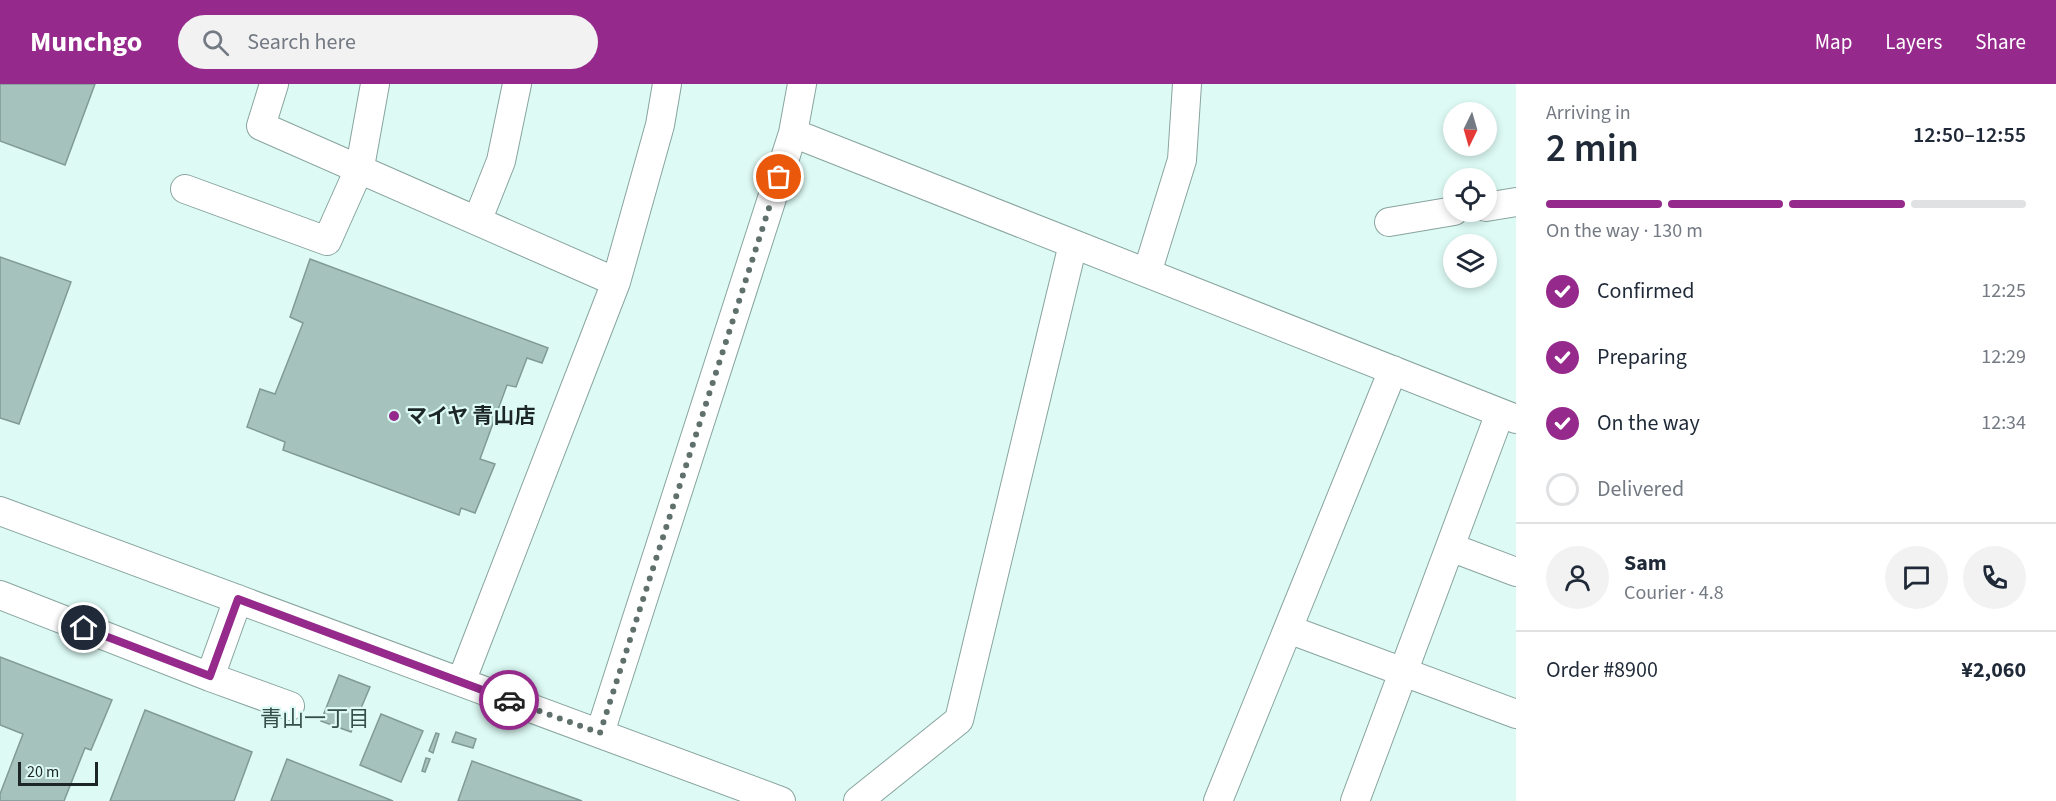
<!DOCTYPE html>
<html lang="en">
<head>
<meta charset="utf-8">
<style>
	:root { --surface:#fff; --page:#f2f2f3; --text:#1f2937; --muted:#747a83; --line:#e0e1e3; --accent:#952a8c }
	body { margin:0; font-family:"Source Sans 3","Noto Sans JP",sans-serif; background:var(--page); color:var(--text); height:100vh; display:flex; flex-direction:column; font-size:22px; white-space:nowrap }
	* { box-sizing:border-box; margin:0 }
	p { font-size:20px; color:var(--muted) }
	.icon { flex:none; width:33px; height:33px; fill:none; stroke:currentColor; stroke-width:2; stroke-linecap:round; stroke-linejoin:round }
	.map { position:relative; flex:1; overflow:hidden }
	.panel { display:flex; flex-direction:column; background:var(--surface); width:540px }
	.panel>* { flex:none }
	.needle { width:39px; rotate:185deg }
	.fabs { position:absolute; left:1443px; top:18px; display:grid; gap:12px }
	.fabs a { display:grid; place-items:center; width:54px; height:54px; border-radius:50%; background:var(--surface); box-shadow:0 3px 9px #0003; font-size:30px }
	.scale { position:absolute; left:18px; bottom:15px; width:80px; box-sizing:border-box; padding-left:6px; border:3px solid #1c2725; border-top:0; font-size:16px; line-height:21px; white-space:nowrap; color:#1c2725; -webkit-text-stroke:4px #ddfaf4; paint-order:stroke }
	.pin { position:absolute; display:grid; place-items:center; width:51px; height:51px; color:#fff; margin:-26px; border:3px solid #fff; border-radius:50%; box-shadow:0 2px 6px #0007 }
	.courier { position:absolute; display:grid; place-items:center; width:60px; height:60px; margin:-30px; border:4px solid #952a8c; border-radius:50%; background:#fff; color:#222; box-shadow:0 2px 8px #0007 }
	.headline em { font-style:normal; font-weight:600 }
	.headline div { display:flex; flex-direction:column-reverse }
	.headline { display:flex; align-items:center; justify-content:space-between; height:102px; padding:0 30px }
	h1 { font-size:39px; font-weight:600; line-height:45px }
	.bar { display:grid; grid-template-columns:repeat(4,1fr); gap:9px 6px; align-content:center; height:72px; padding:0 30px }
	.bar i { height:8px; border-radius:4px; background:var(--line) }
	.bar .selected { background:var(--accent) }
	.bar p { grid-column:span 4 }
	.line { display:flex; align-items:center; gap:15px; padding:0 30px; border-top:2px solid var(--line) }
	.line div { flex:1 }
	.round { display:grid; place-items:center; flex:none; width:63px; height:63px; border-radius:32px; background:var(--page) }
	ol { padding:0 30px; list-style:none }
	li { display:flex; align-items:center; gap:18px; height:66px }
	li p { margin-inline-start:auto }
	li .icon { padding:6px; border-radius:50%; background:var(--accent); color:#fff; stroke-width:4 }
	li:last-child { color:var(--muted) }
	li i { width:33px; height:33px; border:3px solid var(--line); border-radius:50% }
	header { display:flex; align-items:center; gap:36px; box-sizing:border-box; height:84px; padding:0 30px; background:var(--accent); color:#fff }
	header strong { font-size:28px }
	nav { display:flex; gap:33px; margin-inline-start:auto; font-size:21px }
	.search { width:420px; height:54px; background:var(--page); display:flex; align-items:center; gap:15px; box-sizing:border-box; padding:0 21px; border-radius:33px; color:var(--muted); font-size:22px }
	main { display:flex; flex:1; min-height:0 }
	.map>svg:first-child { display:block }
	.building { fill:#a6c2bc; stroke:#809b96; stroke-width:1.5 }
	.lines { fill:none; stroke-linecap:round; stroke-linejoin:round }
	.minor-casing { stroke:#89a49e; stroke-width:30 }
	.minor { stroke:#fff; stroke-width:28 }
	.done { stroke:#60716d; stroke-width:6; stroke-dasharray:0 10.8 }
	.route { stroke:#952a8c; stroke-width:8 }
	.poi-dot { fill:#952a8c; stroke:#ddfaf4; stroke-width:2 }
	.labels { text-anchor:middle; dominant-baseline:central; stroke-width:4.5; stroke-linejoin:round; paint-order:stroke }
	.poi-label { font-size:21px; font-weight:bold; fill:#1c2725; stroke:#ddfaf4; text-anchor:start }
	.neighbourhood-label { font-size:22px; fill:#364f4a; stroke:#ddfaf4 }
</style>
</head>
<body>
<header>
<strong>Munchgo</strong>
<div class="search"><svg class="icon" aria-label="search" viewBox="0 0 24 24"><circle cx="10" cy="10" r="6"/><path d="M15 15l6 6"/></svg>Search here</div>
<nav><a>Map</a><a>Layers</a><a>Share</a></nav>
</header>
<main>
<div class="map">
<svg width="1516" height="717" viewBox="0 0 1516 717">
	<rect width="100%" height="100%" fill="#ddfaf4"/>
	<path class="building" d="M 0,0 L 95,0 L 65,81 L 0,57 Z
		M 0,173 L 71,198 L 19,340 L 0,334 Z
		M 310,175 L 548,264 L 542,279 L 527,274 L 516,303 L 507,301 L 480,375 L 495,380 L 475,429 L 461,424 L 459,431 L 283,366 L 285,358 L 247,343 L 260,305 L 275,310 L 303,239 L 290,233 Z
		M 0,573 L 112,616 L 91,666 L 85,664 L 64,717 L 0,717 L 0,710 L 23,650 L 0,641 Z
		M 339,591 L 370,603 L 351,648 L 321,637 Z
		M 145,626 L 252,668 L 234,717 L 110,717 Z
		M 381,630 L 423,647 L 401,698 L 360,681 Z
		M 456,648 L 476,655 L 473,664 L 452,658 Z
		M 436,649 L 439,650 L 433,669 L 429,667 Z
		M 426,674 L 430,675 L 425,688 L 422,687 Z
		M 287,675 L 393,717 L 271,717 Z
		M 472,677 L 582,717 L 458,717 Z"/>
	<g class="lines">
		<defs>
			<path id="minor" d="M 274,0 L 261,42 L 616,198
				M 793,49 L 1516,335
				M 185,105 L 327,157 L 360,83 L 375,0
				M 1486,123 L 1516,118
				M 478,135 L 501,77 L 517,0
				M 1389,138 L 1454,127
				M 1147,189 L 1182,76 L 1187,0
				M 0,427 L 781,717
				M 1450,463 L 1516,488
				M 0,511 L 210,593
				M 238,515 L 210,593 L 290,622
				M 1288,545 L 1516,630
				M 461,598 L 616,198 L 660,41 L 667,0
				M 600,649 L 793,49 L 802,0
				M 858,717 L 959,636 L 1073,160
				M 1218,717 L 1393,286
				M 1355,717 L 1500,329"/>
		</defs>
		<use href="#minor" class="minor-casing"/>
		<use href="#minor" class="minor"/>
	</g>
	<g class="lines">
		<path class="done" d="M 509,616 L 600,649 L 779,93"/>
		<path class="route" d="M 84,544 L 210,592 L 238,515 L 509,616"/>
	</g>
	<circle class="poi-dot" cx="394" cy="332" r="6"/>
	<g class="labels">
		<g class="poi-label">
			<text x="406" y="332">マイヤ 青山店</text>
		</g>
		<g class="neighbourhood-label">
			<text x="315" y="635">青山一丁目</text>
		</g>
	</g>
</svg>
<div class="fabs">
<a><svg class="needle" viewBox="-14 -14 28 28"><path d="M0-13l5 13h-10z" fill="#e53935"/><path d="M0 13l5-13h-10z" fill="#747a83"/></svg></a>
<a><svg class="icon" aria-label="locate" viewBox="0 0 24 24"><circle cx="12" cy="12" r="6"/><path d="M12 2v4M12 18v4M2 12h4M18 12h4"/></svg></a>
<a><svg class="icon" aria-label="layers" viewBox="0 0 24 24"><path d="M12 4l9 5-9 5-9-5zM3 14l9 5 9-5"/></svg></a>
</div>
<div class="scale">20 m</div>
<div class="pin" style="left:779px;top:93px;background:#ea580c"><svg class="icon" aria-label="bag" viewBox="0 0 24 24"><path d="M5 8h14l-1 12H6zM9 8a3 3 0 0 1 6 0"/></svg></div>
<div class="pin" style="left:84px;top:544px;background:#1f2937"><svg class="icon" aria-label="home" viewBox="0 0 24 24"><path d="M3 11l9-7 9 7M6 9v11h12V9"/></svg></div>
<div class="courier" style="left:509px;top:616px"><svg class="icon" aria-label="car" viewBox="0 0 24 24"><path d="M5 17H2v-5l4-1 3-4h7l3 4 3 1v5h-3M9 17h6M6 11h13"/><circle cx="7" cy="17" r="2"/><circle cx="17" cy="17" r="2"/></svg></div>
</div>
<section class="panel">
<div class="headline"><div><h1>2 min</h1><p>Arriving in</p></div><em>12:50–12:55</em></div>
<div class="bar"><i class="selected"></i><i class="selected"></i><i class="selected"></i><i></i><p>On the way · 130 m</p></div>
<ol>
<li><svg class="icon" aria-label="check" viewBox="0 0 24 24"><path d="M5 12l5 5 9-10"/></svg>Confirmed<p>12:25</p></li>
<li><svg class="icon" aria-label="check" viewBox="0 0 24 24"><path d="M5 12l5 5 9-10"/></svg>Preparing<p>12:29</p></li>
<li><svg class="icon" aria-label="check" viewBox="0 0 24 24"><path d="M5 12l5 5 9-10"/></svg>On the way<p>12:34</p></li>
<li><i></i>Delivered</li>
</ol>
<div class="line" style="height:108px"><a class="round"><svg class="icon" aria-label="person" viewBox="0 0 24 24"><circle cx="12" cy="8" r="4"/><path d="M4 21q1-7 8-7t8 7"/></svg></a><div><b>Sam</b><p>Courier · 4.8</p></div><a class="round"><svg class="icon" aria-label="chat" viewBox="0 0 24 24"><path d="M4 5h16v11H9l-5 4z"/></svg></a><a class="round"><svg class="icon" aria-label="phone" viewBox="0 0 24 24"><path d="M5 4h4l2 5-3 2q2 4 5 5l2-3 5 2v4C11 20 4 13 5 4z"/></svg></a></div>
<div class="line" style="height:78px"><div>Order #8900</div><b>¥2,060</b></div>
</section>
</main>
</body>
</html>
